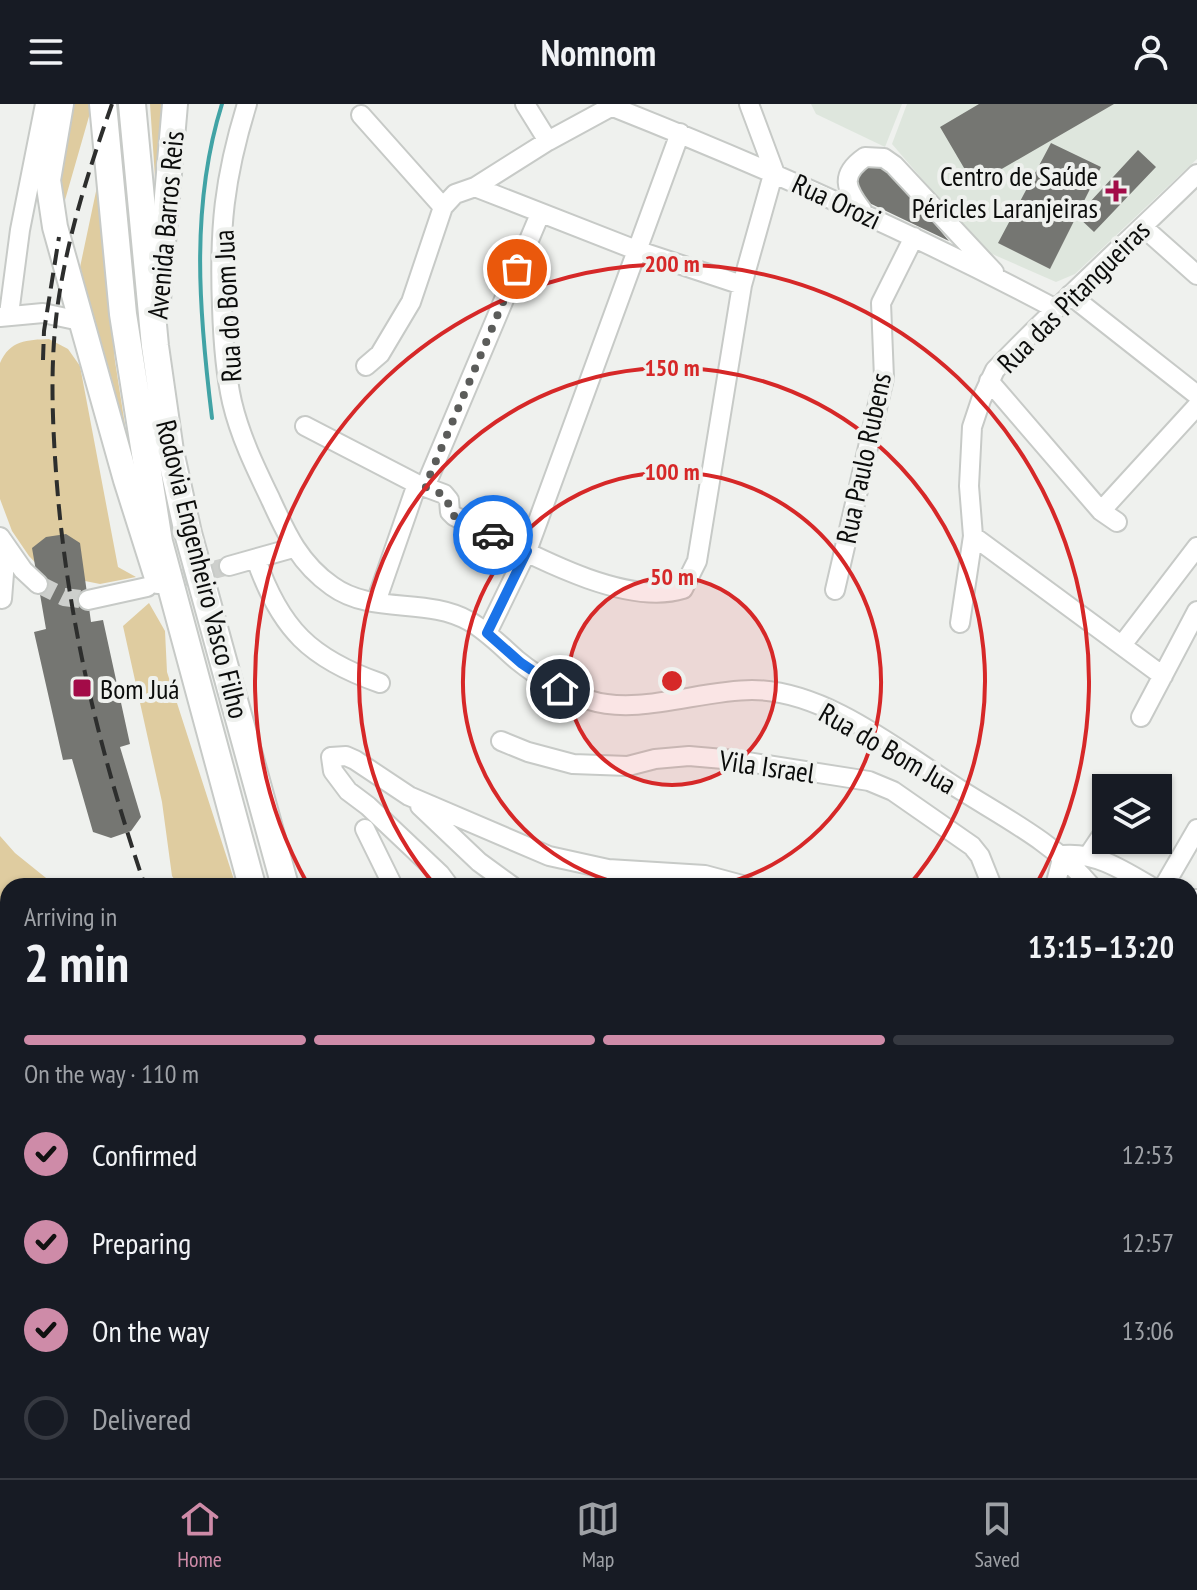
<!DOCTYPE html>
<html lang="en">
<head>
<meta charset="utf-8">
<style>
	:root { --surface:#171b24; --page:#242831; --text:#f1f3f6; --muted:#9ea1a6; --line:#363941; --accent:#ce8ba8 }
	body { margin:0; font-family:"PT Sans Narrow",sans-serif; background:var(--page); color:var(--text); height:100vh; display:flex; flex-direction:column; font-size:30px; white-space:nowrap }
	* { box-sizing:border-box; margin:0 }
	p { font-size:26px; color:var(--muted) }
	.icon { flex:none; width:44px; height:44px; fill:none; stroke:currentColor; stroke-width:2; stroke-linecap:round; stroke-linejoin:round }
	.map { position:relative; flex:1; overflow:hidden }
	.side { position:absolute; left:0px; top:774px; width:1198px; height:600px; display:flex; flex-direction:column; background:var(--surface); border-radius:24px 24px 0 0; box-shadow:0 2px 6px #0004 }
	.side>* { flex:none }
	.controls { position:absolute; left:1092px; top:670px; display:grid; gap:16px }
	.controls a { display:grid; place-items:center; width:80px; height:80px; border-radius:0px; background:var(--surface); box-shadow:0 2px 6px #0004; font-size:40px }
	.pin { position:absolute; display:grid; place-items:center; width:68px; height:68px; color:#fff; margin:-34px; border:4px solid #fff; border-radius:50%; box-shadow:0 2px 8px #0007 }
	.courier { position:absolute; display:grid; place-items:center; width:80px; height:80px; margin:-40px; border:6px solid #1a73e8; border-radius:50%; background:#fff; color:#222; box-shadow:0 2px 10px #0007 }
	.head em { font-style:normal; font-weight:700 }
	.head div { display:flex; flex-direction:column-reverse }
	.head { display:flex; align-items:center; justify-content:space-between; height:136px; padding:0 24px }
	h1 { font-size:52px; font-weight:700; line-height:60px }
	.bar { display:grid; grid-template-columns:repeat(4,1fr); gap:12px 8px; align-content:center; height:96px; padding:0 24px }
	.bar i { height:10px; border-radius:6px; background:var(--line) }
	.bar .current { background:var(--accent) }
	.bar p { grid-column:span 4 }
	ol { padding:0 24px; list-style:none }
	li { display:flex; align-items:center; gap:24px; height:88px }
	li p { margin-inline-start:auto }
	li .icon { padding:8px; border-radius:50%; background:var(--accent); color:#111; stroke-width:4 }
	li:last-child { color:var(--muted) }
	li i { width:44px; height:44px; border:4px solid var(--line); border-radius:50% }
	header { display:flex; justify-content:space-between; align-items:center; height:104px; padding:0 24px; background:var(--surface); font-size:36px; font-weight:700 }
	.tab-bar { display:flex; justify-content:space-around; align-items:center; height:112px; border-top:2px solid var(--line); background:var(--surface); font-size:22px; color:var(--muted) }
	.tab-bar a { display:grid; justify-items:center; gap:4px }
	.tab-bar .current { color:var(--accent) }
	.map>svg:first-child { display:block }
	.built { fill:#dee6dd }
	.green { fill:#dfcca0 }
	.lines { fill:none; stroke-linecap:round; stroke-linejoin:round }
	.stream { stroke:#41a3a5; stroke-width:4 }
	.building { fill:#757672 }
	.minor-tunnel { stroke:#cdcfcc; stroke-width:18; stroke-dasharray:18 9; stroke-linecap:butt }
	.minor-casing { stroke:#c7cac7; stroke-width:22 }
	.major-casing { stroke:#c7cac7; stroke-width:28 }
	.highway-casing { stroke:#c7cac7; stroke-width:30 }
	.minor { stroke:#fff; stroke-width:18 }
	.major { stroke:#fff; stroke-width:24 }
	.highway { stroke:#fff; stroke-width:26 }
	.rail { stroke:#2d2e2d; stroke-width:4; stroke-dasharray:16 8; stroke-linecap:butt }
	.done { stroke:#5b5c5a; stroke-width:8; stroke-dasharray:0 14.4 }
	.route { stroke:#1a73e8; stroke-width:10 }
	.ring { fill:none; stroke:#d62828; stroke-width:4 }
	.poi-dot { fill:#a30b48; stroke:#eff1ee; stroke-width:3 }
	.labels { text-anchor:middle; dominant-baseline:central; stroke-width:8; stroke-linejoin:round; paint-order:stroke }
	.poi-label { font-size:28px; fill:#0b0c0b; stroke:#eff1ee; text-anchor:end }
	.street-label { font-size:28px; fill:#0b0c0b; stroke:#eff1ee }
	.centre { fill:#d62828; stroke:#eff1ee; stroke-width:4 }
	.ring-label { font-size:24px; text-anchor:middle; font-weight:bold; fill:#d62828; stroke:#eff1ee; stroke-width:8; stroke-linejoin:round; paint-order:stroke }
</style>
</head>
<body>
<header><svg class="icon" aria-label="menu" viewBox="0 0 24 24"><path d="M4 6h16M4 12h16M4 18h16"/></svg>Nomnom<svg class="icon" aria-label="person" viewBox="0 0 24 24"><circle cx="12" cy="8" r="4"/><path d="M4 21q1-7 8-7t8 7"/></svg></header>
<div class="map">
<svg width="1197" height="1374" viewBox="0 0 1197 1374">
	<rect width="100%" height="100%" fill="#eff1ee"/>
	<path class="built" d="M 811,0 L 902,0 L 885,43 L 816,10 Z
		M 907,0 L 1197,0 L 1197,55 L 1075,170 L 1056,178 L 983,146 L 892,40 Z"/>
	<path class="green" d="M 34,0 L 89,0 L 90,9 L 61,110 Z
		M 150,0 L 167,0 L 161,73 L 155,73 Z
		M 98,78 L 115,257 L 127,334 L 122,332 L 79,168 Z
		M 49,235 L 68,245 L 80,262 L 118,463 L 136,473 L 100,480 L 45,469 L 29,452 L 12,427 L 0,395 L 0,259 C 10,236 27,236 49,235 Z
		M 149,499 L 165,527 L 167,568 L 236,782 L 179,782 L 172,772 L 162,698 L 123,522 Z
		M 0,732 L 15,749 L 56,782 L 8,782 L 8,1366 L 303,1366 L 304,1374 L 0,1374 Z
		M 476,1366 L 700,1366 L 700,1374 L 477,1374 Z"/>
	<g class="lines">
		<path class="stream" d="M 212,314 C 199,209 190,102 222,0"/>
	</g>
	<path class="building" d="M 979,0 L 1114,0 L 974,81 L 940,23 Z
		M 1051,39 L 1101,63 L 1050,165 L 998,139 Z
		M 1138,46 L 1156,63 L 1094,128 L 1077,112 Z
		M 868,62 L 882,62 L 895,73 L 949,137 L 863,96 L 855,78 L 859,68 Z
		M 66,430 L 80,439 L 91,518 L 103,516 L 130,640 L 120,643 L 141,713 L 131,727 L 111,734 L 93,728 L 72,655 L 63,656 L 34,528 L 46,525 L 32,444 L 46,433 Z"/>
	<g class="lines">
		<path class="minor-tunnel" d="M 38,480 L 64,493 L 88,496
			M 158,480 L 229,462"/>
		<defs>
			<path id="minor" d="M 247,0 C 224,74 219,125 222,203 C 223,235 225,267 232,298 C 240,332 255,363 270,394 C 286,429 299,459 332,482 C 372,511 427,493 469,517 C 487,527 502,543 517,556 C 538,573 563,588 589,596 C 638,612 700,586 752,586 C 826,586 900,648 959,685 C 1005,714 1056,740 1091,782
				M 525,0 L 548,37
				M 749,0 L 774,67
				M 613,3 C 764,63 911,128 1054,204
				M 361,11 L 443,103
				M 475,83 L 636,146 L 742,181
				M 862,106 C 846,85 839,71 865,53 L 884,54 L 894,61 L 994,168
				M 1143,123 L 1197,171
				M 1070,191 L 1197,291
				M 9,210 L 20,126 L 45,0
				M 0,213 L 43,209 L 80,217
				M 366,262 L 380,250 L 411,198 L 443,103 L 455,90 L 475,83 L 548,37 L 616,0
				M 989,277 L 1101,407 L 1117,418
				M 305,322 L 417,380 L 444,390 L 449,396 L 450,408 L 454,412 C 513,440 619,505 683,485 L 697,457 L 742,181 L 774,67
				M 425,383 L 540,110
				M 1101,407 L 1197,302
				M 973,432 L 1163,572
				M 0,433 L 23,466 L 38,480
				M 256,455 C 280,525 311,555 380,579
				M 229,462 L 293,444
				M 835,486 L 884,274 L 881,199 L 914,133
				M 2,495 L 6,444
				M 88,496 L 147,483
				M 376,498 L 417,380
				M 960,519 L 973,432 L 969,382 L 972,323 L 981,296 L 995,266 C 1060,198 1130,136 1197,70
				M 487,529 L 527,447 L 680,29
				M 1122,541 L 1197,443
				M 1141,613 L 1197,507
				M 501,637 L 528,648 L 573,660 L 628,662 L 655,655 L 689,652 L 735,656 L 869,677 L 893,687 L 972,742 L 980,752 L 992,782
				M 1133,684 L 1135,681
				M 420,702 L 479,758 L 512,782
				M 365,725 L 393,782
				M 1063,751 C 1095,748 1123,766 1150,782
				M 1088,752 L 1106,725
				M 449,782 L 440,770 L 368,702 L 348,687 L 333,667 L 331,653 L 346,652 L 355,656 L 409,692 L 549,752 L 608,765 L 705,771 L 746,782
				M 1055,782 L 1063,751
				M 1164,782 L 1197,725
				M 1190,795 L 1197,795
				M 0,828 L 8,835
				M 1190,867 L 1197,865
				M 1190,928 L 1197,942
				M 1190,1126 L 1197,1122
				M 0,1180 L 8,1170
				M 1190,1285 L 1197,1294
				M 791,1366 L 793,1374
				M 947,1374 L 959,1366
				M 1060,1374 L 1063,1366"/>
			<path id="major" d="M 61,0 L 48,76 L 55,123 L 126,376 L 158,477
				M 158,196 L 175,0"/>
			<path id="highway" d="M 103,0 L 123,210 L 159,438 L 252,782
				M 132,0 L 155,242 L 170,347 L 188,429 L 285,782
				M 411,1366 L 413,1374
				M 441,1366 L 443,1374"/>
		</defs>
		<use href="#minor" class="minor-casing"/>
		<use href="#major" class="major-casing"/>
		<use href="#highway" class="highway-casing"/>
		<use href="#minor" class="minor"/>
		<use href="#major" class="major"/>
		<use href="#highway" class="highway"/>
		<path class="rail" d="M 112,0 C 89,65 68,130 58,199 C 50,255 52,312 56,368 C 66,511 99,647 145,782
			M 43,256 L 44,227 L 59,133
			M 308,1366 L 310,1374"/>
	</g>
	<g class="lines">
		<path class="done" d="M 493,431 L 454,412 L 450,408 C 448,391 441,389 425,383 L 517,165"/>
		<path class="route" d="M 493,431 L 527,447 L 487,529 L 521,559 L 560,585"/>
	</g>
	<circle cx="672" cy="577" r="104" fill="#d62828" fill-opacity=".12"/>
	<g class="ring">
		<circle cx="672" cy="577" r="104"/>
		<path d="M630 782A209 209 0 1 1 714 782"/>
		<path d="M434 780A313 313 0 1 1 910 780"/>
		<path d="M307 779A417 417 0 1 1 1037 779"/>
	</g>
	<g class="poi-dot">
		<path d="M1112 75h8v8h8v8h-8v8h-8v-8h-8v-8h8z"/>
		<rect x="72" y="574" width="20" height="20" rx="4"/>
	</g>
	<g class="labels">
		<g class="poi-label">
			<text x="1098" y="71">Centro de Saúde<tspan x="1098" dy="32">Péricles Laranjeiras</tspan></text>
			<text x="100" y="584" text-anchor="start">Bom Juá</text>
		</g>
		<g class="street-label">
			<text transform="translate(837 97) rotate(25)">Rua Orozi</text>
			<text transform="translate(165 121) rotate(-85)">Avenida Barros Reis</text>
			<text transform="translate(1073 192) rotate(-45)">Rua das Pitangueiras</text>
			<text transform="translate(227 202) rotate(-93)">Rua do Bom Jua</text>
			<text transform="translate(863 354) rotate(-78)">Rua Paulo Rubens</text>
			<text transform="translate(203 465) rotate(76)">Rodovia Engenheiro Vasco Filho</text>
			<text transform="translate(888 644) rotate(30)">Rua do Bom Jua</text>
			<text transform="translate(767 662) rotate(8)">Vila Israel</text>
		</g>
	</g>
	<circle cx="672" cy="577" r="12" class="centre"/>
	<g class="ring-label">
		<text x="672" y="168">200 m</text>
		<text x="672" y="272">150 m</text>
		<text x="672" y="376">100 m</text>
		<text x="672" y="481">50 m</text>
	</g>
</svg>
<div class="controls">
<a><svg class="icon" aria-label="layers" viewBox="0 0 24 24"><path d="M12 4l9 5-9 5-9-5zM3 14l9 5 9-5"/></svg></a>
</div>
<div class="pin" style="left:517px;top:165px;background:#ea580c"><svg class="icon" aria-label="bag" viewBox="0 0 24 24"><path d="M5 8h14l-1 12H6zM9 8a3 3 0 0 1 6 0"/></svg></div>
<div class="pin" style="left:560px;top:585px;background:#1f2937"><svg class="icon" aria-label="home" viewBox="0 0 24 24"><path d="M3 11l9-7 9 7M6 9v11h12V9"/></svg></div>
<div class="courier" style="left:493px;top:431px"><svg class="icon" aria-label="car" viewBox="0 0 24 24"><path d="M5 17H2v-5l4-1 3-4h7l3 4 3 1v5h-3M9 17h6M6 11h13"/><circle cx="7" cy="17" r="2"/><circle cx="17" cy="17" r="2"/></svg></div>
<section class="side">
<div class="head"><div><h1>2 min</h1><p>Arriving in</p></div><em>13:15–13:20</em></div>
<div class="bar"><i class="current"></i><i class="current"></i><i class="current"></i><i></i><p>On the way · 110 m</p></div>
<ol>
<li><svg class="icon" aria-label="check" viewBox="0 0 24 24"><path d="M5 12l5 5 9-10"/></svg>Confirmed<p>12:53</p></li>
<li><svg class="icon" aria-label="check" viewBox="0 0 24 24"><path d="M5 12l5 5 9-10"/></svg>Preparing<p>12:57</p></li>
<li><svg class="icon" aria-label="check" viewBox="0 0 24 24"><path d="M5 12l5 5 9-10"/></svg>On the way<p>13:06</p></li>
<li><i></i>Delivered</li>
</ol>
</section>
</div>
<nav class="tab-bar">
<a class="current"><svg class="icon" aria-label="home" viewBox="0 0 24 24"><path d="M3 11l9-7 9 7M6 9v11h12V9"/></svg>Home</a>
<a><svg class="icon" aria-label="map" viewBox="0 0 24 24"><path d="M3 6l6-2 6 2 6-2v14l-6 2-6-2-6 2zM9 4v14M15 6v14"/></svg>Map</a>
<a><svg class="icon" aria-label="saved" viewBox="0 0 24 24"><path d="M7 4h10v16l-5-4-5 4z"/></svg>Saved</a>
</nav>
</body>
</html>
